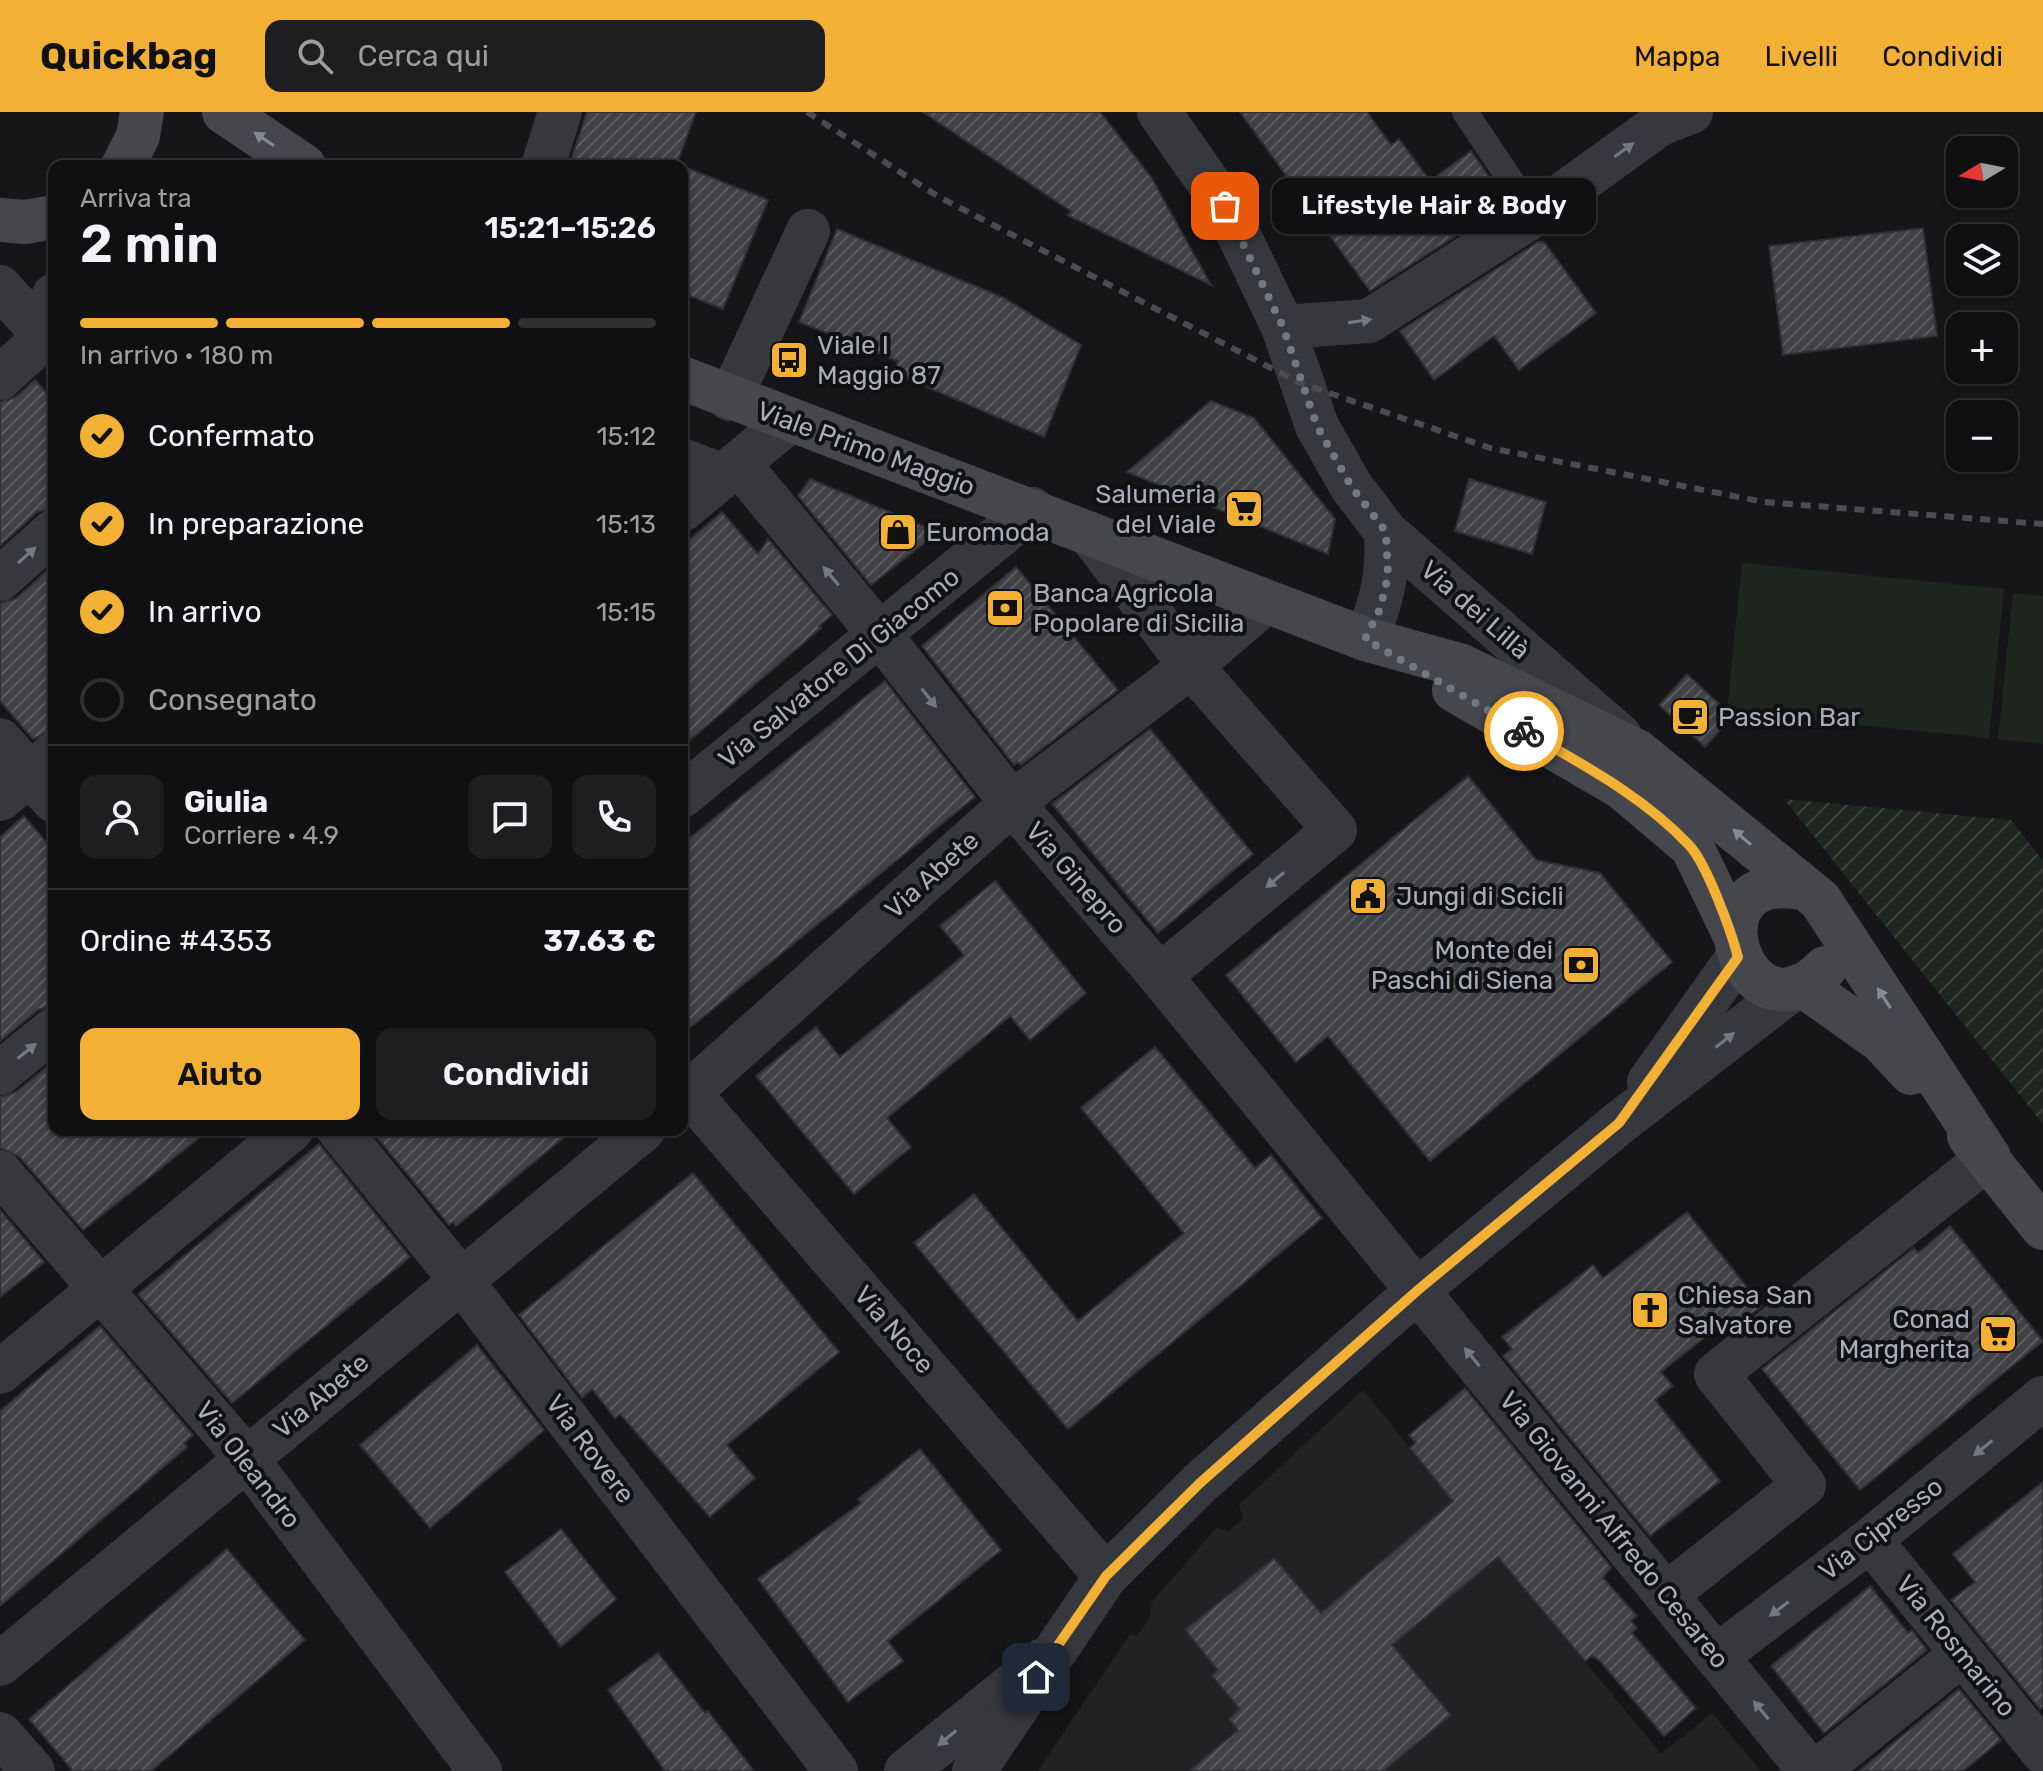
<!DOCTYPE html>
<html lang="it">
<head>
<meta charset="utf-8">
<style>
	:root { --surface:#101012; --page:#1e1e20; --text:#f1f3f6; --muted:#9c9d9f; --line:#303032; --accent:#f2b134 }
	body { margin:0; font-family:Rubik,sans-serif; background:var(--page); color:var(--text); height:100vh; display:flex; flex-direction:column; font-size:30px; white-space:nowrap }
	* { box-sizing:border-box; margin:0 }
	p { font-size:26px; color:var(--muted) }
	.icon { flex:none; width:44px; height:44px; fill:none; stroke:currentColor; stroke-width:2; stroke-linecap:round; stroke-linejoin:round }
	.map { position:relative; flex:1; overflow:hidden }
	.panel { position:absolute; left:48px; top:48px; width:640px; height:976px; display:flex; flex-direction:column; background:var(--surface); border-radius:16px; box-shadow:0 2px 6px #0004,0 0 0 2px var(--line) }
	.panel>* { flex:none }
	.needle { width:52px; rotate:260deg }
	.controls { position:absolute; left:1946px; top:24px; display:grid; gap:16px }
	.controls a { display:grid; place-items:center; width:72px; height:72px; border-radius:16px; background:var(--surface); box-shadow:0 2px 6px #0004,0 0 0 2px var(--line); font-size:40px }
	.pin { position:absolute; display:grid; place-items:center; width:68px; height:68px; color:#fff; margin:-34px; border-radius:16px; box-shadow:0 4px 12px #0006 }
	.courier { position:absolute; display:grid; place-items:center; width:80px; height:80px; margin:-40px; border:6px solid #f2b134; border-radius:50%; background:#fff; color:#222; box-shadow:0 2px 10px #0007 }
	.bubble { position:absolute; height:56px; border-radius:16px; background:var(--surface); box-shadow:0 2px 6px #0004,0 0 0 2px var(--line); font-size:26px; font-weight:600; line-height:56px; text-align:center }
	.summary em { font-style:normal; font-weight:600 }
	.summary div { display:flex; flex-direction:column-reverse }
	.summary { display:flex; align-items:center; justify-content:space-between; height:136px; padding:0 32px }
	h1 { font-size:52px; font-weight:600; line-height:60px }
	.bar { display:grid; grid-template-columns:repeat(4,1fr); gap:12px 8px; align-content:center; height:96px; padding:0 32px }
	.bar i { height:10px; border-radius:6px; background:var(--line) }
	.bar .selected { background:var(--accent) }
	.bar p { grid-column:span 4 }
	.line { display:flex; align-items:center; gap:20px; padding:0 32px; border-top:2px solid var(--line) }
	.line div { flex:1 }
	.round { display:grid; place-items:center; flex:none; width:84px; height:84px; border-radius:16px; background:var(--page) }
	ol { padding:0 32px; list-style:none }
	li { display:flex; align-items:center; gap:24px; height:88px }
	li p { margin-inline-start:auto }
	li .icon { padding:8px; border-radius:50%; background:var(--accent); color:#111; stroke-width:4 }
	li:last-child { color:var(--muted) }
	li i { width:44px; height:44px; border:4px solid var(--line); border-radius:50% }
	.primary-button { display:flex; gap:16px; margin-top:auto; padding:16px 32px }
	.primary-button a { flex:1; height:92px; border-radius:16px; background:var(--accent); color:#111; font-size:32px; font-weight:600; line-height:92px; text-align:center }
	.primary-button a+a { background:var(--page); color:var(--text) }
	header { display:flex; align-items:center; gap:48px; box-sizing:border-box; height:112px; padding:0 40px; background:var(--accent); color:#111 }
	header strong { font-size:38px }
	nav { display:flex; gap:44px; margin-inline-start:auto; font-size:28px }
	.search { width:560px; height:72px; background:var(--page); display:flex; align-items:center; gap:20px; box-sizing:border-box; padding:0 28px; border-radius:16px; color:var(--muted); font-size:30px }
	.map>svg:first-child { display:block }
	.built { fill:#222225 }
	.grass { fill:#1e261f }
	.garden { fill:url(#garden-furrows) }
	.building { fill:url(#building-hatch); stroke:#303034; stroke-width:2 }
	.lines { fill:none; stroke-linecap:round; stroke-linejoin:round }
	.service { stroke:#37383d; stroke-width:26 }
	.minor { stroke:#37383d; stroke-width:44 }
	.tertiary { stroke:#37383d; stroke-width:44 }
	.secondary { stroke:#45474d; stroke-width:44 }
	.rail { stroke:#4a4c52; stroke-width:6; stroke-dasharray:10 8; stroke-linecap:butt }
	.oneway { fill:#858993 }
	.oneway2 { fill:#757881 }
	.done { stroke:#757880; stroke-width:8; stroke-dasharray:0 14.4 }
	.route { stroke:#f2b134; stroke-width:10 }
	.labels { text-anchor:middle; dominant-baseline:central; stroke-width:8; stroke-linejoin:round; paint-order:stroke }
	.poi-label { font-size:26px; fill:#a8adb8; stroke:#111113; text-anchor:start }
	.street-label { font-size:26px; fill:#a8adb8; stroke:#111113 }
</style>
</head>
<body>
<header>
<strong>Quickbag</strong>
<div class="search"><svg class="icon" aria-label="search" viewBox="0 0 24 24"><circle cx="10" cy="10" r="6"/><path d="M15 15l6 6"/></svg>Cerca qui</div>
<nav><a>Mappa</a><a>Livelli</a><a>Condividi</a></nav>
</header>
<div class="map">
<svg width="2043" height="1659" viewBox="0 0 2043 1659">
	<defs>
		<pattern id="garden-furrows" width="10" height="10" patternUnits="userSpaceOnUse" patternTransform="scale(2)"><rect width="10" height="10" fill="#1e261f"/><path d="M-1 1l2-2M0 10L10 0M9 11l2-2" fill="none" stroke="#3c433d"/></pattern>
		<pattern id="building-hatch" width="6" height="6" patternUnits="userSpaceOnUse" patternTransform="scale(2)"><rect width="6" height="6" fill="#404145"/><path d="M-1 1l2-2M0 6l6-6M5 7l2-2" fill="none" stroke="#595a5e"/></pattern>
	</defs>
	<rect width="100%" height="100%" fill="#161618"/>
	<path class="built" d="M 1363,1278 L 1661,1642 L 1712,1601 L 1761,1659 L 1038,1659 L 1130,1522 L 1137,1524 L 1144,1514 L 1151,1502 L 1151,1491 L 1217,1415 L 1228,1420 L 1243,1407 L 1239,1393 Z"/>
	<path class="grass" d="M 1742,451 L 2004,477 L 1989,626 L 1727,600 Z
		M 2013,481 L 2043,484 L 2043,632 L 1998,627 Z"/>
	<path class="garden" d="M 1784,687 L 2011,708 L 2043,749 L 2043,1012 Z"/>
	<path class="building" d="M 587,0 L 696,0 L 676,54 L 569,54 Z
		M 923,0 L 1100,0 L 1151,65 L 1211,173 L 1067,103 L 1072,100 Z
		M 1240,0 L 1367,0 L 1391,33 L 1399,27 L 1430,69 L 1471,39 L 1507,91 L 1370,179 Z
		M 682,54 L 768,88 L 723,197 L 682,181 Z
		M 1923,116 L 1937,224 L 1783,243 L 1769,134 Z
		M 837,117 L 1004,186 L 1081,233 L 1044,325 L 894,261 L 898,249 L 799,210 Z
		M 1538,130 L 1544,130 L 1596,201 L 1519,258 L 1494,224 L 1434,268 L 1400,219 Z
		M 35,268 L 54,289 L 54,395 L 37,400 L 0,434 L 0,290 L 16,285 Z
		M 1211,289 L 1254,306 L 1335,407 L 1328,442 L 1127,360 Z
		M 810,367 L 938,420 L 871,473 L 798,384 Z
		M 1469,367 L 1546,390 L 1532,442 L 1455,419 Z
		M 722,400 L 758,442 L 768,427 L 832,503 L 819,514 L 821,516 L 682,635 L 682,434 Z
		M 54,452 L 54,618 L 33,627 L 0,589 L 0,491 L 17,486 Z
		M 1016,455 L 1118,578 L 1021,653 L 1018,650 L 1014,653 L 922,534 Z
		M 1687,562 L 1732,604 L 1705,635 L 1659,593 Z
		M 885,569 L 975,685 L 682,922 L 682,732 Z
		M 1150,617 L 1253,742 L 1158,821 L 1052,692 Z
		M 1468,664 L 1536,748 L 1600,761 L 1672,850 L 1430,1049 L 1328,924 L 1296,950 L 1226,863 Z
		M 24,704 L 54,739 L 54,893 L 38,898 L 0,929 L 0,725 Z
		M 995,769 L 1086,881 L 1030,928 L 1010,904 L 887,1006 L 911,1035 L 854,1082 L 756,964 L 816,915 L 840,945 L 964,843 L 940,814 Z
		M 1155,935 L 1255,1056 L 1271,1043 L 1322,1106 L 1068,1317 L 914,1131 L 974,1082 L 1078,1209 L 1184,1121 L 1081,996 Z
		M 54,949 L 54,1018 L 209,1018 L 83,1118 L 19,1044 L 0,1036 L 0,985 L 16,980 Z
		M 371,1018 L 573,1018 L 456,1114 L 453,1110 L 449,1113 Z
		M 319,1032 L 410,1145 L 232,1291 L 138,1182 Z
		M 693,1061 L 839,1240 L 727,1333 L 755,1366 L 710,1405 L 620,1302 L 615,1306 L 592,1277 L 582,1286 L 519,1203 Z
		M 0,1098 L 44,1150 L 0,1185 Z
		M 1687,1100 L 1762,1194 L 1731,1218 L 1724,1210 L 1661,1260 L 1673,1274 L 1655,1288 L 1720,1369 L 1650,1424 L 1503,1244 L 1512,1237 L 1502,1225 L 1593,1153 L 1603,1166 Z
		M 1950,1114 L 2043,1229 L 1860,1378 L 1762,1257 L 1914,1136 L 1918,1141 Z
		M 100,1214 L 193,1323 L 184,1331 L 187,1335 L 0,1494 L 0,1299 Z
		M 477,1233 L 544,1318 L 430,1416 L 360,1333 Z
		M 1465,1276 L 1611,1455 L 1603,1466 L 1637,1504 L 1631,1509 L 1637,1516 L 1632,1521 L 1696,1596 L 1664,1624 L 1600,1549 L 1592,1544 L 1585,1549 L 1498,1445 L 1392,1533 L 1451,1603 L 1383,1659 L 1189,1659 L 1238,1618 L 1229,1607 L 1240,1597 L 1212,1564 L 1218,1558 L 1185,1518 L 1274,1446 L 1321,1501 L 1453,1389 L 1410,1336 L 1416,1331 L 1409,1323 Z
		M 920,1337 L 1001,1438 L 888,1529 L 903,1549 L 848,1590 L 758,1467 L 861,1391 L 858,1387 Z
		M 2043,1370 L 2043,1595 L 2040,1597 L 1951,1488 L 1975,1470 L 1953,1442 Z
		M 561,1417 L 616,1487 L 561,1535 L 505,1460 Z
		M 227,1437 L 305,1528 L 151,1659 L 73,1659 L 29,1607 Z
		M 1870,1474 L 1908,1521 L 1912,1518 L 1927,1538 L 1824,1621 L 1771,1554 Z
		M 658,1541 L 705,1601 L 708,1599 L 754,1659 L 665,1659 L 608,1578 Z
		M 1959,1577 L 2001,1628 L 1963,1659 L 1859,1659 Z"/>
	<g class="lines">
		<path class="service" d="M 1465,0 L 1534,103"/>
		<path class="minor" d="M 543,54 L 560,0
			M 0,175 L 54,234
			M 1283,215 L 1369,209 L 1534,103 L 1660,12 L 1691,0
			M 0,266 L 46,224 L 54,183
			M 730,287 L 808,119
			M 682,348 L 723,364
			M 738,351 L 881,524 L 1012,691 L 1160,864 L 1810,1659
			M 682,398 L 788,310
			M 1089,421 L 1191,554 L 1335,718 L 1160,864
			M 0,467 L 54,419
			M 0,628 L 54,689
			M 682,684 L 1032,397
			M 0,687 L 54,642
			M 0,961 L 54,917
			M 682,973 L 1106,1464
			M 682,987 L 1012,691 L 1191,554 L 1266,490
			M 339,1018 L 460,1167 L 836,1659
			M 0,1060 L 247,1347 L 480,1659
			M 0,1260 L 291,1018
			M 1870,1428 L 2043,1640
			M 1667,1482 L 1804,1373 L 1716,1262 L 1989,1045
			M 1717,1544 L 1870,1428 L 2043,1286
			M 0,1552 L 643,1018
			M 0,1622 L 33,1659
			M 906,1659 L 1043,1548
			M 1817,1659 L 1962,1542"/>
		<path class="tertiary" d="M 1159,0 L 1225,94 L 1283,215 L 1317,314 L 1351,374 L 1386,420 L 1620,624
			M 1365,527 C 1383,490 1388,461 1386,420
			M 1649,970 L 1738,845
			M 974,1659 L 1106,1464 L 1200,1371 L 1418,1178 L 1619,1011 L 1795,875"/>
		<path class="secondary" d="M 224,0 L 304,54
			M 123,54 L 138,24 L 142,0
			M 0,108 L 25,110 L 54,105
			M 682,266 L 1365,527 L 1462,554 L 1637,639 L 1820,788 L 1989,1045
			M 1454,578 L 1621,675 L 1692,735 L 1734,822
			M 1801,776 C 1684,755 1744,939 1825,856
			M 1802,873 L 1880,928 L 1911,961
			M 1969,1024 L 2043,1116"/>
		<path class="rail" d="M 807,0 L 939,85 L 1300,271 L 1490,336 L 1764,390 L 2043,412"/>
	</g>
	<defs><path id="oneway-solid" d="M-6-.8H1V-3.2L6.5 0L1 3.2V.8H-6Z" transform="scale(2)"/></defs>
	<g class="oneway">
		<use href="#oneway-solid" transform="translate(264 27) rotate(-146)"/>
		<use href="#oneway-solid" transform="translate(1742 725) rotate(-139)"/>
		<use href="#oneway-solid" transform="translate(1884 886) rotate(-123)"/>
	</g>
	<g class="oneway2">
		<use href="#oneway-solid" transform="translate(1624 38) rotate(-36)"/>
		<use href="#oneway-solid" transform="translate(1360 209) rotate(-8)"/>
		<use href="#oneway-solid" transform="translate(27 443) rotate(-42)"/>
		<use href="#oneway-solid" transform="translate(831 464) rotate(-130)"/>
		<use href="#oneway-solid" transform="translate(929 586) rotate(52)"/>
		<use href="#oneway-solid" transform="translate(1275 768) rotate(140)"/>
		<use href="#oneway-solid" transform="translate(1725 928) rotate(-38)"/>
		<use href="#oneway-solid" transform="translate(27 939) rotate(-39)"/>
		<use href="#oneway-solid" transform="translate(1472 1245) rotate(-129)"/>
		<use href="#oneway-solid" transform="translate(1983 1336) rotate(141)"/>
		<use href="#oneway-solid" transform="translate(1779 1497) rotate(143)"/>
		<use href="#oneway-solid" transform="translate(1761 1598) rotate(-129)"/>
		<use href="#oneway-solid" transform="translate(947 1626) rotate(141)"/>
	</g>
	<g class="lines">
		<path class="done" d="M 1225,94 L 1283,215 L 1317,314 L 1351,374 L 1386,420 L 1388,464 L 1380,497 L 1365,527 L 1524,619"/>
		<path class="route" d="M 1036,1565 L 1106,1464 L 1200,1371 L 1418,1178 L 1619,1011 L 1738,845 C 1731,819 1707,752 1689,733 C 1643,684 1582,652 1524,619"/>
	</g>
	<defs>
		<symbol id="bus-square" viewBox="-11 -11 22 22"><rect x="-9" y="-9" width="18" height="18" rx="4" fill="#f2b134" stroke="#111113"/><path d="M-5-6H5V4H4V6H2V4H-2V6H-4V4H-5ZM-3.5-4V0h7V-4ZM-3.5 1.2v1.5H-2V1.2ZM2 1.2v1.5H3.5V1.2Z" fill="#111"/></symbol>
		<symbol id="supermarket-square" viewBox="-11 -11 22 22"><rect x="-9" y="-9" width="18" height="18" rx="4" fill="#f2b134" stroke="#111113"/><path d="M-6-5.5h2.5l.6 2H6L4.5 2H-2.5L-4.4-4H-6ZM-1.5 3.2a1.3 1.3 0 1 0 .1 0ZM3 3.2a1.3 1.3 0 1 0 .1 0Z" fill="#111"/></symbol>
		<symbol id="shop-square" viewBox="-11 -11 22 22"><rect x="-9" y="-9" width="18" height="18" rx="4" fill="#f2b134" stroke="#111113"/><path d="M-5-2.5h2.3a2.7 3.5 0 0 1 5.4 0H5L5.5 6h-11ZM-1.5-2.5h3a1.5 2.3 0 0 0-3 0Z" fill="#111"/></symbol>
		<symbol id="bank-square" viewBox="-11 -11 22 22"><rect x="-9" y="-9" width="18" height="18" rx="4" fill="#f2b134" stroke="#111113"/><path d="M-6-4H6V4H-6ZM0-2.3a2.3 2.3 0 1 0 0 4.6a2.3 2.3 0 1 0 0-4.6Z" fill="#111"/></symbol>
		<symbol id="cafe-square" viewBox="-11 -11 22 22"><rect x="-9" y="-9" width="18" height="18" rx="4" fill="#f2b134" stroke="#111113"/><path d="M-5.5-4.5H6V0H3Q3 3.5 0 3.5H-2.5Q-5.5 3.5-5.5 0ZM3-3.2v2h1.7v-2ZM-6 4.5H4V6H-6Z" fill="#111"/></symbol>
		<symbol id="civic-square" viewBox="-11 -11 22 22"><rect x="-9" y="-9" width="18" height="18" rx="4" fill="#f2b134" stroke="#111113"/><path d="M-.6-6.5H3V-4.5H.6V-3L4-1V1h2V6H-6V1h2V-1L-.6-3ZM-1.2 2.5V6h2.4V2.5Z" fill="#111"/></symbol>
		<symbol id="church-square" viewBox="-11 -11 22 22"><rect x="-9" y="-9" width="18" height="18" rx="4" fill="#f2b134" stroke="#111113"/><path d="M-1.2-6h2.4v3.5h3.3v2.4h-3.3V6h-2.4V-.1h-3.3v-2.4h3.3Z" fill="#111"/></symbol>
	</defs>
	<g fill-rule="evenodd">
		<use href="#bus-square" x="767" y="226" width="44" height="44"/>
		<use href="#supermarket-square" x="1222" y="375" width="44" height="44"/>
		<use href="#shop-square" x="876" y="398" width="44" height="44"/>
		<use href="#bank-square" x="983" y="474" width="44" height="44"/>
		<use href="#cafe-square" x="1668" y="583" width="44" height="44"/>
		<use href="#civic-square" x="1346" y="762" width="44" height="44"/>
		<use href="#bank-square" x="1559" y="831" width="44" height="44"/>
		<use href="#church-square" x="1628" y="1176" width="44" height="44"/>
		<use href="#supermarket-square" x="1976" y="1200" width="44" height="44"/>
	</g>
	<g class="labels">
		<g class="poi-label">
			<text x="817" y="233">Viale I<tspan x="817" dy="30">Maggio 87</tspan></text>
			<text x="1216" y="382" text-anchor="end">Salumeria<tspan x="1216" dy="30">del Viale</tspan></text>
			<text x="926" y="420">Euromoda</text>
			<text x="1033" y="481">Banca Agricola<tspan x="1033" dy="30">Popolare di Sicilia</tspan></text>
			<text x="1718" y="605">Passion Bar</text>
			<text x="1396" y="784">Jungi di Scicli</text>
			<text x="1553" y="838" text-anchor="end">Monte dei<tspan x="1553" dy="30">Paschi di Siena</tspan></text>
			<text x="1678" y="1183">Chiesa San<tspan x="1678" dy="30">Salvatore</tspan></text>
			<text x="1970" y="1207" text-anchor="end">Conad<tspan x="1970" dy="30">Margherita</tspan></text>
		</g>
		<g class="street-label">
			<text transform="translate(866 337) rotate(20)">Viale Primo Maggio</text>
			<text transform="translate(1475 498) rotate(41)">Via dei Lillà</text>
			<text transform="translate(839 556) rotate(-39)">Via Salvatore Di Giacomo</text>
			<text transform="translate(932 763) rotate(-42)">Via Abete</text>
			<text transform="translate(1076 766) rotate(49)">Via Ginepro</text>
			<text transform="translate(894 1218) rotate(49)">Via Noce</text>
			<text transform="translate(321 1284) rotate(-40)">Via Abete</text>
			<text transform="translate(590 1337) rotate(53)">Via Rovere</text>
			<text transform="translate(248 1353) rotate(52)">Via Oleandro</text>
			<text transform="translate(1881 1417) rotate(-38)">Via Cipresso</text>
			<text transform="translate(1614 1418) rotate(51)">Via Giovanni Alfredo Cesareo</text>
			<text transform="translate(1956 1534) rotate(51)">Via Rosmarino</text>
		</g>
	</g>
</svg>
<div class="controls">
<a><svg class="needle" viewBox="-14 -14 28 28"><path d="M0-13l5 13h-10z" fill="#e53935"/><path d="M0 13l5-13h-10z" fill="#9c9d9f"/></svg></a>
<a><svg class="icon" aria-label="layers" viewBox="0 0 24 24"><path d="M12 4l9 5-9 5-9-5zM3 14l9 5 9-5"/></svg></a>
<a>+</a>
<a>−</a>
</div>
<div class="pin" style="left:1225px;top:94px;background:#ea580c"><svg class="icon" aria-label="bag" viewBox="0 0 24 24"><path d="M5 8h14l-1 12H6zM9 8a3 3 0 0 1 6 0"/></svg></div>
<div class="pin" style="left:1036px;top:1565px;background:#1f2937"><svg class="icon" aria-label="home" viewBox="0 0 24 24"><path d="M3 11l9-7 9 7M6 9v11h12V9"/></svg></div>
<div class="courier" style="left:1524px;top:619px"><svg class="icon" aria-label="bike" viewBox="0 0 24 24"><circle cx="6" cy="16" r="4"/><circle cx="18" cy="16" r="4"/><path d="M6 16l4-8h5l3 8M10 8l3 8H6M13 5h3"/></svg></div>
<div class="bubble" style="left:1272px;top:66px;width:324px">Lifestyle Hair &amp; Body</div>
<section class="panel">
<div class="summary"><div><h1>2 min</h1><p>Arriva tra</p></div><em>15:21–15:26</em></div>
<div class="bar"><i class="selected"></i><i class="selected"></i><i class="selected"></i><i></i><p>In arrivo · 180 m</p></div>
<ol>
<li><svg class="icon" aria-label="check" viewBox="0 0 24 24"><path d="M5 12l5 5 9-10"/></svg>Confermato<p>15:12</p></li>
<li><svg class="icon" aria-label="check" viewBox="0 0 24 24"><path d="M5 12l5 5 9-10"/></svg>In preparazione<p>15:13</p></li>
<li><svg class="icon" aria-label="check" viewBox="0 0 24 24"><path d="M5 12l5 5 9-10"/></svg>In arrivo<p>15:15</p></li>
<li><i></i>Consegnato</li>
</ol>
<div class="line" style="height:144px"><a class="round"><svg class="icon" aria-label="person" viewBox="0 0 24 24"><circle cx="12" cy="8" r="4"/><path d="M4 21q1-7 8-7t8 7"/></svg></a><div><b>Giulia</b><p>Corriere · 4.9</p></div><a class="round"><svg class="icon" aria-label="chat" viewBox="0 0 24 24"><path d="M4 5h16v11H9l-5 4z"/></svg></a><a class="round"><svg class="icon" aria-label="phone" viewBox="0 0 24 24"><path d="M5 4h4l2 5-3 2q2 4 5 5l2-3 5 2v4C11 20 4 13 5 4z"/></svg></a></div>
<div class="line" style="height:104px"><div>Ordine #4353</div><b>37.63 €</b></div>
<div class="primary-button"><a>Aiuto</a><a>Condividi</a></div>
</section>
</div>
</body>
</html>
